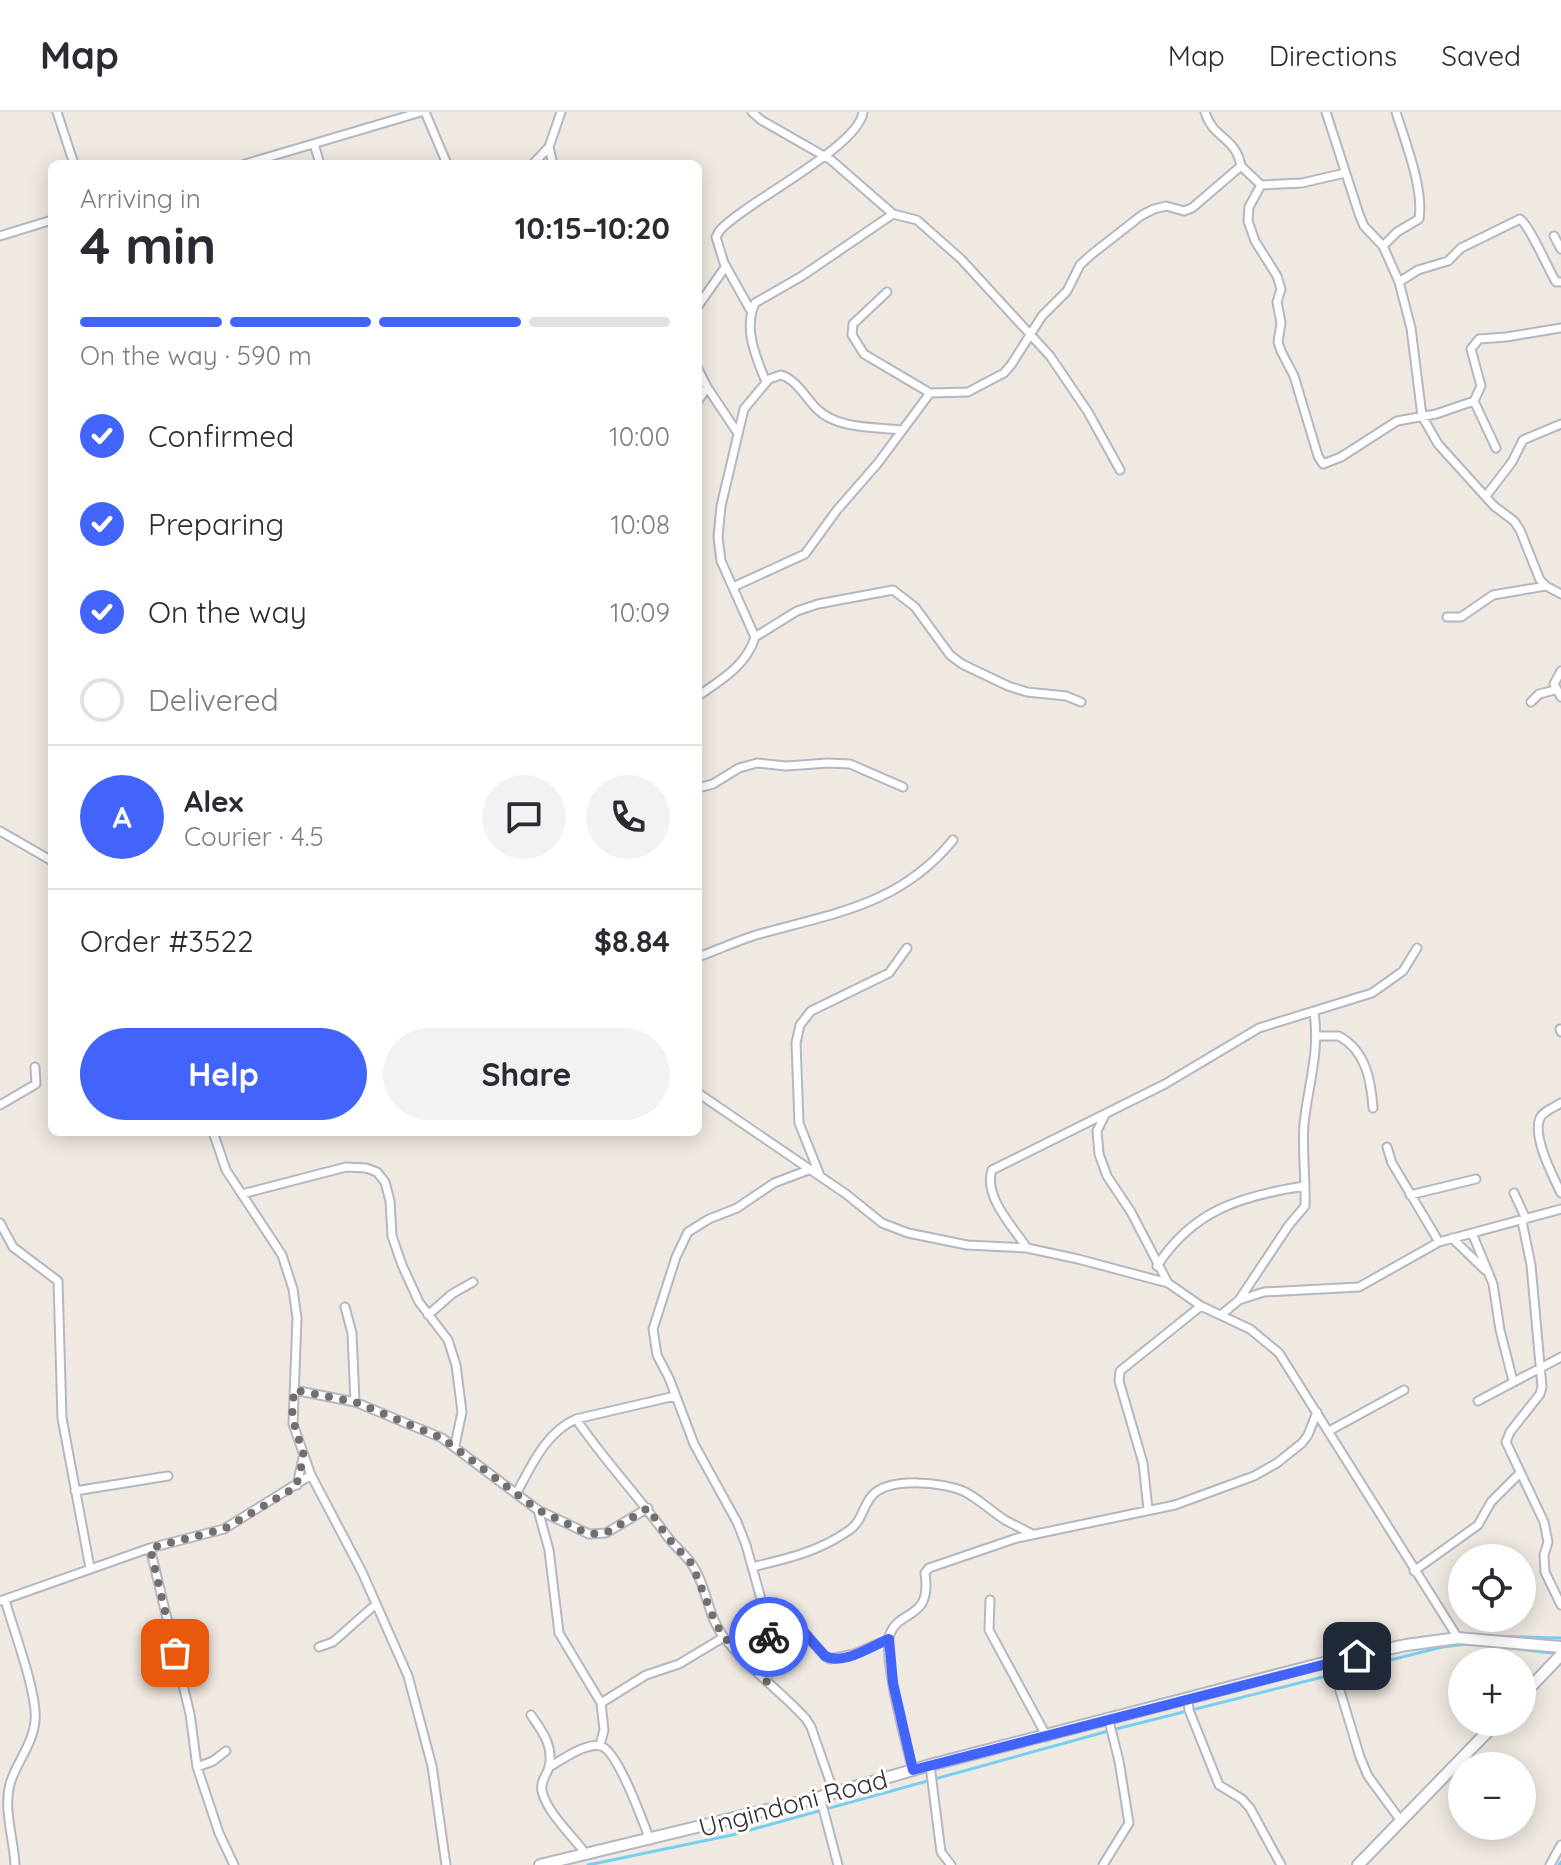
<!DOCTYPE html>
<html lang="en">
<head>
<meta charset="utf-8">
<style>
	:root { --surface:#fff; --page:#f2f2f3; --text:#2b2b33; --muted:#7c7c81; --line:#e1e1e2; --accent:#4264fb }
	body { margin:0; font-family:Quicksand,sans-serif; background:var(--page); color:var(--text); height:100vh; display:flex; flex-direction:column; font-size:30px; white-space:nowrap }
	* { box-sizing:border-box; margin:0 }
	p { font-size:26px; color:var(--muted) }
	.icon { flex:none; width:44px; height:44px; fill:none; stroke:currentColor; stroke-width:2; stroke-linecap:round; stroke-linejoin:round }
	.map { position:relative; flex:1; overflow:hidden }
	.panel { position:absolute; left:48px; top:48px; width:654px; height:976px; display:flex; flex-direction:column; background:var(--surface); border-radius:12px; box-shadow:0 4px 20px #0003 }
	.panel>* { flex:none }
	.fabs { position:absolute; left:1448px; top:1432px; display:grid; gap:16px }
	.fabs a { display:grid; place-items:center; width:88px; height:88px; border-radius:50%; background:var(--surface); box-shadow:0 4px 20px #0003; font-size:40px }
	.pin { position:absolute; display:grid; place-items:center; width:68px; height:68px; color:#fff; margin:-34px; border-radius:16px; box-shadow:0 4px 12px #0006 }
	.courier { position:absolute; display:grid; place-items:center; width:80px; height:80px; margin:-40px; border:6px solid #4264fb; border-radius:50%; background:#fff; color:#222; box-shadow:0 2px 10px #0007 }
	.summary em { font-style:normal; font-weight:700 }
	.summary div { display:flex; flex-direction:column-reverse }
	.summary { display:flex; align-items:center; justify-content:space-between; height:136px; padding:0 32px }
	h1 { font-size:52px; font-weight:700; line-height:60px }
	.bar { display:grid; grid-template-columns:repeat(4,1fr); gap:12px 8px; align-content:center; height:96px; padding:0 32px }
	.bar i { height:10px; border-radius:6px; background:var(--line) }
	.bar .selected { background:var(--accent) }
	.bar p { grid-column:span 4 }
	.line { display:flex; align-items:center; gap:20px; padding:0 32px; border-top:2px solid var(--line) }
	.line div { flex:1 }
	.round { display:grid; place-items:center; flex:none; width:84px; height:84px; border-radius:42px; background:var(--page) }
	ol { padding:0 32px; list-style:none }
	li { display:flex; align-items:center; gap:24px; height:88px }
	li p { margin-inline-start:auto }
	li .icon { padding:8px; border-radius:50%; background:var(--accent); color:#fff; stroke-width:4 }
	li:last-child { color:var(--muted) }
	li i { width:44px; height:44px; border:4px solid var(--line); border-radius:50% }
	.primary-button { display:flex; gap:16px; margin-top:auto; padding:16px 32px }
	.primary-button a { flex:1; height:92px; border-radius:48px; background:var(--accent); color:#fff; font-size:32px; font-weight:700; line-height:92px; text-align:center }
	.primary-button a+a { background:var(--page); color:var(--text) }
	header { display:flex; align-items:center; gap:48px; box-sizing:border-box; height:112px; padding:0 40px; background:var(--surface); border-bottom:2px solid var(--line) }
	header strong { font-size:38px }
	nav { display:flex; gap:44px; margin-inline-start:auto; font-size:28px }
	.map>svg:first-child { display:block }
	.lines { fill:none; stroke-linecap:round; stroke-linejoin:round }
	.stream { stroke:#75cff0; stroke-width:3 }
	.street-casing { stroke:#b4b7c1; stroke-width:11 }
	.secondary-casing { stroke:#b4b7c1; stroke-width:14 }
	.street { stroke:#fff; stroke-width:7 }
	.secondary { stroke:#fff; stroke-width:10 }
	.done { stroke:#726f6d; stroke-width:8; stroke-dasharray:0 14.4 }
	.route { stroke:#4264fb; stroke-width:10 }
	.labels { text-anchor:middle; dominant-baseline:central; stroke-width:6; stroke-linejoin:round; paint-order:stroke }
	.street-label { font-size:26px; fill:#2e2e2e; stroke:#fff }
</style>
</head>
<body>
<header>
<strong>Map</strong>
<nav><a>Map</a><a>Directions</a><a>Saved</a></nav>
</header>
<div class="map">
<svg width="1561" height="1753" viewBox="0 0 1561 1753">
	<rect width="100%" height="100%" fill="#efe9e1"/>
	<g class="lines">
		<path class="stream" d="M 1488,1524 L 1561,1526
			M 1495,1534 L 1551,1541 L 1559,1539
			M 1345,1541 L 1381,1533
			M 588,1753 L 732,1723 L 1112,1618 L 1442,1535 L 1468,1532
			M 1559,1753 L 1561,1750"/>
		<defs>
			<path id="street" d="M 57,0 L 74,52
				M 425,0 L 447,52
				M 752,0 L 761,8 L 831,48 L 893,102 L 917,108 L 961,147 L 1050,244 L 1088,300 L 1120,358
				M 1326,0 L 1359,102 L 1364,114 L 1383,134 L 1399,170 L 1411,216 L 1422,304 L 1438,332 L 1494,394 L 1514,409 L 1520,418 L 1540,468 L 1546,474 L 1561,482
				M 314,32 L 320,52
				M 245,52 L 421,0
				M 533,52 L 549,35
				M 553,52 L 549,35 L 561,0
				M 1241,54 L 1261,73 L 1249,95 L 1248,109 L 1255,129 L 1277,164 L 1281,177 L 1277,190 L 1281,211 L 1278,230 L 1281,239 L 1294,264 L 1318,344 L 1323,352 L 1341,345 L 1397,309 L 1436,302 L 1474,289 L 1481,274 L 1471,237 L 1479,227 L 1506,225 L 1561,216
				M 1261,73 L 1302,71 L 1345,61
				M 0,124 L 52,108
				M 1554,124 L 1561,137
				M 1383,134 L 1397,120 L 1419,107 C 1424,76 1405,30 1396,0
				M 1399,170 L 1418,158 L 1448,149 L 1461,136 L 1520,107 C 1530,114 1547,155 1556,170 L 1561,170
				M 887,180 L 853,212 L 852,223 L 864,242 L 930,281 L 968,280 L 1004,261 L 1011,253 L 1042,204 L 1067,179 L 1080,153 L 1092,142 L 1142,103 L 1154,97 L 1166,94 L 1184,99 L 1192,96 L 1241,54 C 1236,25 1213,27 1205,0
				M 698,194 L 726,154
				M 751,199 L 724,151 L 716,125 L 720,118 C 747,89 859,35 863,0
				M 698,257 L 707,275 L 737,320
				M 766,270 C 756,245 743,217 755,191 L 802,164 L 893,102
				M 698,289 L 707,275
				M 1474,289 L 1496,336
				M 1486,384 L 1512,350 L 1523,328 L 1561,312
				M 733,475 L 805,442 L 837,398 L 878,351 L 930,281
				M 1447,505 L 1461,505 L 1493,483 L 1546,474
				M 755,525 L 797,499 L 818,492 L 893,478 L 915,495 L 950,543 L 962,552 L 1008,574 L 1027,580 L 1066,584 L 1081,590
				M 1561,559 L 1554,572 L 1561,585
				M 698,584 C 721,568 747,553 755,525 L 721,449 L 718,425 L 721,394 L 744,297 L 769,267 L 781,263 C 797,268 805,285 817,297 C 837,317 873,315 900,318
				M 1531,590 L 1539,582 L 1555,578
				M 698,676 L 713,672 L 739,656 L 757,651 L 786,654 L 828,651 L 850,652 L 903,675
				M 0,719 L 52,749
				M 698,845 C 717,838 737,829 756,823 C 833,801 899,794 953,728
				M 1560,917 L 1561,920
				M 1318,924 L 1339,924 C 1366,939 1371,968 1373,996
				M 698,981 L 846,1082 L 882,1111 L 908,1121 L 967,1133 L 1027,1136 L 1078,1147 L 1168,1171 L 1201,1194 L 1250,1217 L 1279,1241 L 1458,1526
				M 1561,991 C 1555,995 1543,999 1540,1006 C 1532,1025 1553,1064 1561,1081
				M 0,993 L 36,972 L 35,955
				M 1105,1003 L 1097,1019 L 1099,1042 L 1107,1064 L 1131,1100 L 1168,1171
				M 213,1020 L 226,1058 L 282,1143 L 293,1177 L 297,1206 L 293,1312 L 311,1363 L 362,1460 L 408,1564 L 432,1654 L 446,1753
				M 1387,1035 L 1392,1051 L 1439,1130
				M 819,1061 L 799,1011 L 796,931 L 800,913 L 811,899 L 889,861 L 907,836
				M 1514,1081 L 1526,1107
				M 242,1082 L 346,1055 L 366,1056 L 377,1060 L 385,1070 L 390,1089 L 392,1124 L 402,1153 L 419,1190 L 448,1228 L 456,1253 L 462,1300 L 455,1333
				M 1410,1083 L 1476,1067
				M 1522,1109 L 1531,1153 L 1542,1275 L 1540,1282 L 1510,1320 L 1506,1330 L 1544,1410 L 1548,1430 L 1544,1443 L 1545,1460 L 1561,1493
				M 0,1111 L 13,1135 L 58,1169 L 62,1306 L 90,1456
				M 1472,1121 L 1493,1172 L 1500,1218 L 1513,1269
				M 1452,1126 L 1485,1158
				M 1027,1136 C 1013,1115 983,1084 992,1058 L 1165,972 L 1259,916 L 1372,881 L 1403,859 L 1417,836
				M 1157,1154 C 1193,1098 1241,1084 1304,1074
				M 1239,1188 L 1289,1113 L 1305,1094 C 1306,1067 1302,1040 1304,1012 C 1308,973 1320,941 1314,900
				M 345,1195 L 352,1221 L 355,1290
				M 428,1203 L 452,1182 L 473,1170
				M 1221,1203 L 1239,1188 L 1264,1180 L 1359,1175 L 1439,1130 L 1561,1097
				M 294,1278 L 355,1290 L 442,1326 L 538,1398 L 589,1422 L 606,1421 L 648,1396
				M 1478,1289 L 1561,1245
				M 576,1307 C 604,1348 638,1384 667,1424 C 674,1434 684,1441 691,1451 C 707,1473 707,1503 723,1524 C 747,1556 780,1578 806,1607 L 811,1615 L 834,1681
				M 1329,1319 L 1404,1278
				M 297,1373 L 303,1346
				M 75,1379 L 168,1364
				M 516,1382 C 532,1353 545,1321 576,1307 L 675,1284
				M 1148,1397 L 1143,1351 L 1119,1269 L 1120,1259 L 1201,1194
				M 538,1398 L 549,1438 L 559,1521 L 601,1591
				M 150,1436 L 190,1602 L 197,1655 L 219,1721 L 234,1753
				M 752,1455 C 786,1447 818,1440 848,1419 C 862,1410 862,1396 871,1385 C 887,1364 945,1370 965,1380 C 979,1387 991,1399 1005,1408 C 1014,1413 1023,1417 1032,1422
				M 1414,1459 L 1478,1413 L 1491,1390 L 1520,1361
				M 5,1488 C 13,1517 38,1582 35,1609 C 33,1632 16,1651 10,1672 C 3,1697 14,1728 15,1753
				M 990,1488 L 989,1518 L 1047,1625
				M 0,1489 L 150,1436 L 224,1417 L 311,1363
				M 768,1512 L 787,1507 L 795,1510 L 825,1544 L 830,1547 L 854,1542 L 889,1527
				M 319,1535 L 333,1530 L 376,1492
				M 1331,1549 L 1360,1645 L 1368,1664 L 1401,1709
				M 767,1570 L 768,1512 L 746,1433 L 737,1410 L 694,1332 L 669,1266 L 657,1243 L 653,1217 L 676,1145 L 688,1120 L 709,1107 L 737,1096 L 774,1071 L 811,1057
				M 1188,1587 L 1189,1598 L 1219,1673 L 1242,1687 L 1250,1696 L 1281,1753
				M 531,1603 C 542,1619 554,1634 549,1655 C 547,1663 540,1669 542,1679 C 547,1701 572,1723 585,1741
				M 600,1633 L 604,1618 L 601,1591 L 646,1563 L 679,1552 L 724,1525
				M 930,1653 L 941,1740 L 951,1753
				M 197,1655 L 213,1649 L 226,1639
				M 549,1655 C 562,1648 586,1630 601,1634 C 618,1639 643,1710 650,1728
				M 913,1658 C 906,1633 882,1543 890,1522 C 900,1496 932,1509 925,1461 L 929,1456 L 1017,1426 L 1175,1393 L 1254,1364 L 1277,1351 L 1302,1331 L 1308,1323 L 1317,1300
				M 820,1685 L 838,1753
				M 1103,1753 L 1129,1711 L 1119,1649 L 1109,1609
				M 1550,1753 L 1561,1733"/>
			<path id="secondary" d="M 1522,1584 L 1561,1543
				M 540,1753 L 820,1685 L 930,1653 L 1331,1549 L 1406,1533 L 1458,1526 L 1561,1535
				M 1358,1753 L 1497,1610"/>
		</defs>
		<use href="#street" class="street-casing"/>
		<use href="#secondary" class="secondary-casing"/>
		<use href="#street" class="street"/>
		<use href="#secondary" class="secondary"/>
	</g>
	<g class="lines">
		<path class="done" d="M 175,1541 L 150,1436 L 224,1417 L 296,1375 L 304,1344 L 292,1305 L 294,1278 L 355,1290 L 442,1326 L 538,1398 L 589,1422 L 606,1421 L 648,1396 L 668,1426 L 692,1452 L 715,1510 L 724,1525 L 767,1570 L 769,1525"/>
		<path class="route" d="M 769,1525 L 768,1512 L 787,1507 L 795,1510 L 825,1544 C 844,1554 871,1534 889,1527 L 893,1571 L 913,1658 L 1357,1544"/>
	</g>
	<g class="labels">
		<g class="street-label">
			<text transform="translate(793 1691) rotate(-15)">Ungindoni Road</text>
		</g>
	</g>
</svg>
<div class="fabs">
<a><svg class="icon" aria-label="locate" viewBox="0 0 24 24"><circle cx="12" cy="12" r="6"/><path d="M12 2v4M12 18v4M2 12h4M18 12h4"/></svg></a>
<a>+</a>
<a>−</a>
</div>
<div class="pin" style="left:175px;top:1541px;background:#ea580c"><svg class="icon" aria-label="bag" viewBox="0 0 24 24"><path d="M5 8h14l-1 12H6zM9 8a3 3 0 0 1 6 0"/></svg></div>
<div class="pin" style="left:1357px;top:1544px;background:#1f2937"><svg class="icon" aria-label="home" viewBox="0 0 24 24"><path d="M3 11l9-7 9 7M6 9v11h12V9"/></svg></div>
<div class="courier" style="left:769px;top:1525px"><svg class="icon" aria-label="bike" viewBox="0 0 24 24"><circle cx="6" cy="16" r="4"/><circle cx="18" cy="16" r="4"/><path d="M6 16l4-8h5l3 8M10 8l3 8H6M13 5h3"/></svg></div>
<section class="panel">
<div class="summary"><div><h1>4 min</h1><p>Arriving in</p></div><em>10:15–10:20</em></div>
<div class="bar"><i class="selected"></i><i class="selected"></i><i class="selected"></i><i></i><p>On the way · 590 m</p></div>
<ol>
<li><svg class="icon" aria-label="check" viewBox="0 0 24 24"><path d="M5 12l5 5 9-10"/></svg>Confirmed<p>10:00</p></li>
<li><svg class="icon" aria-label="check" viewBox="0 0 24 24"><path d="M5 12l5 5 9-10"/></svg>Preparing<p>10:08</p></li>
<li><svg class="icon" aria-label="check" viewBox="0 0 24 24"><path d="M5 12l5 5 9-10"/></svg>On the way<p>10:09</p></li>
<li><i></i>Delivered</li>
</ol>
<div class="line" style="height:144px"><b class="round" style="background:var(--accent);color:#fff">A</b><div><b>Alex</b><p>Courier · 4.5</p></div><a class="round"><svg class="icon" aria-label="chat" viewBox="0 0 24 24"><path d="M4 5h16v11H9l-5 4z"/></svg></a><a class="round"><svg class="icon" aria-label="phone" viewBox="0 0 24 24"><path d="M5 4h4l2 5-3 2q2 4 5 5l2-3 5 2v4C11 20 4 13 5 4z"/></svg></a></div>
<div class="line" style="height:104px"><div>Order #3522</div><b>$8.84</b></div>
<div class="primary-button"><a>Help</a><a>Share</a></div>
</section>
</div>
</body>
</html>
